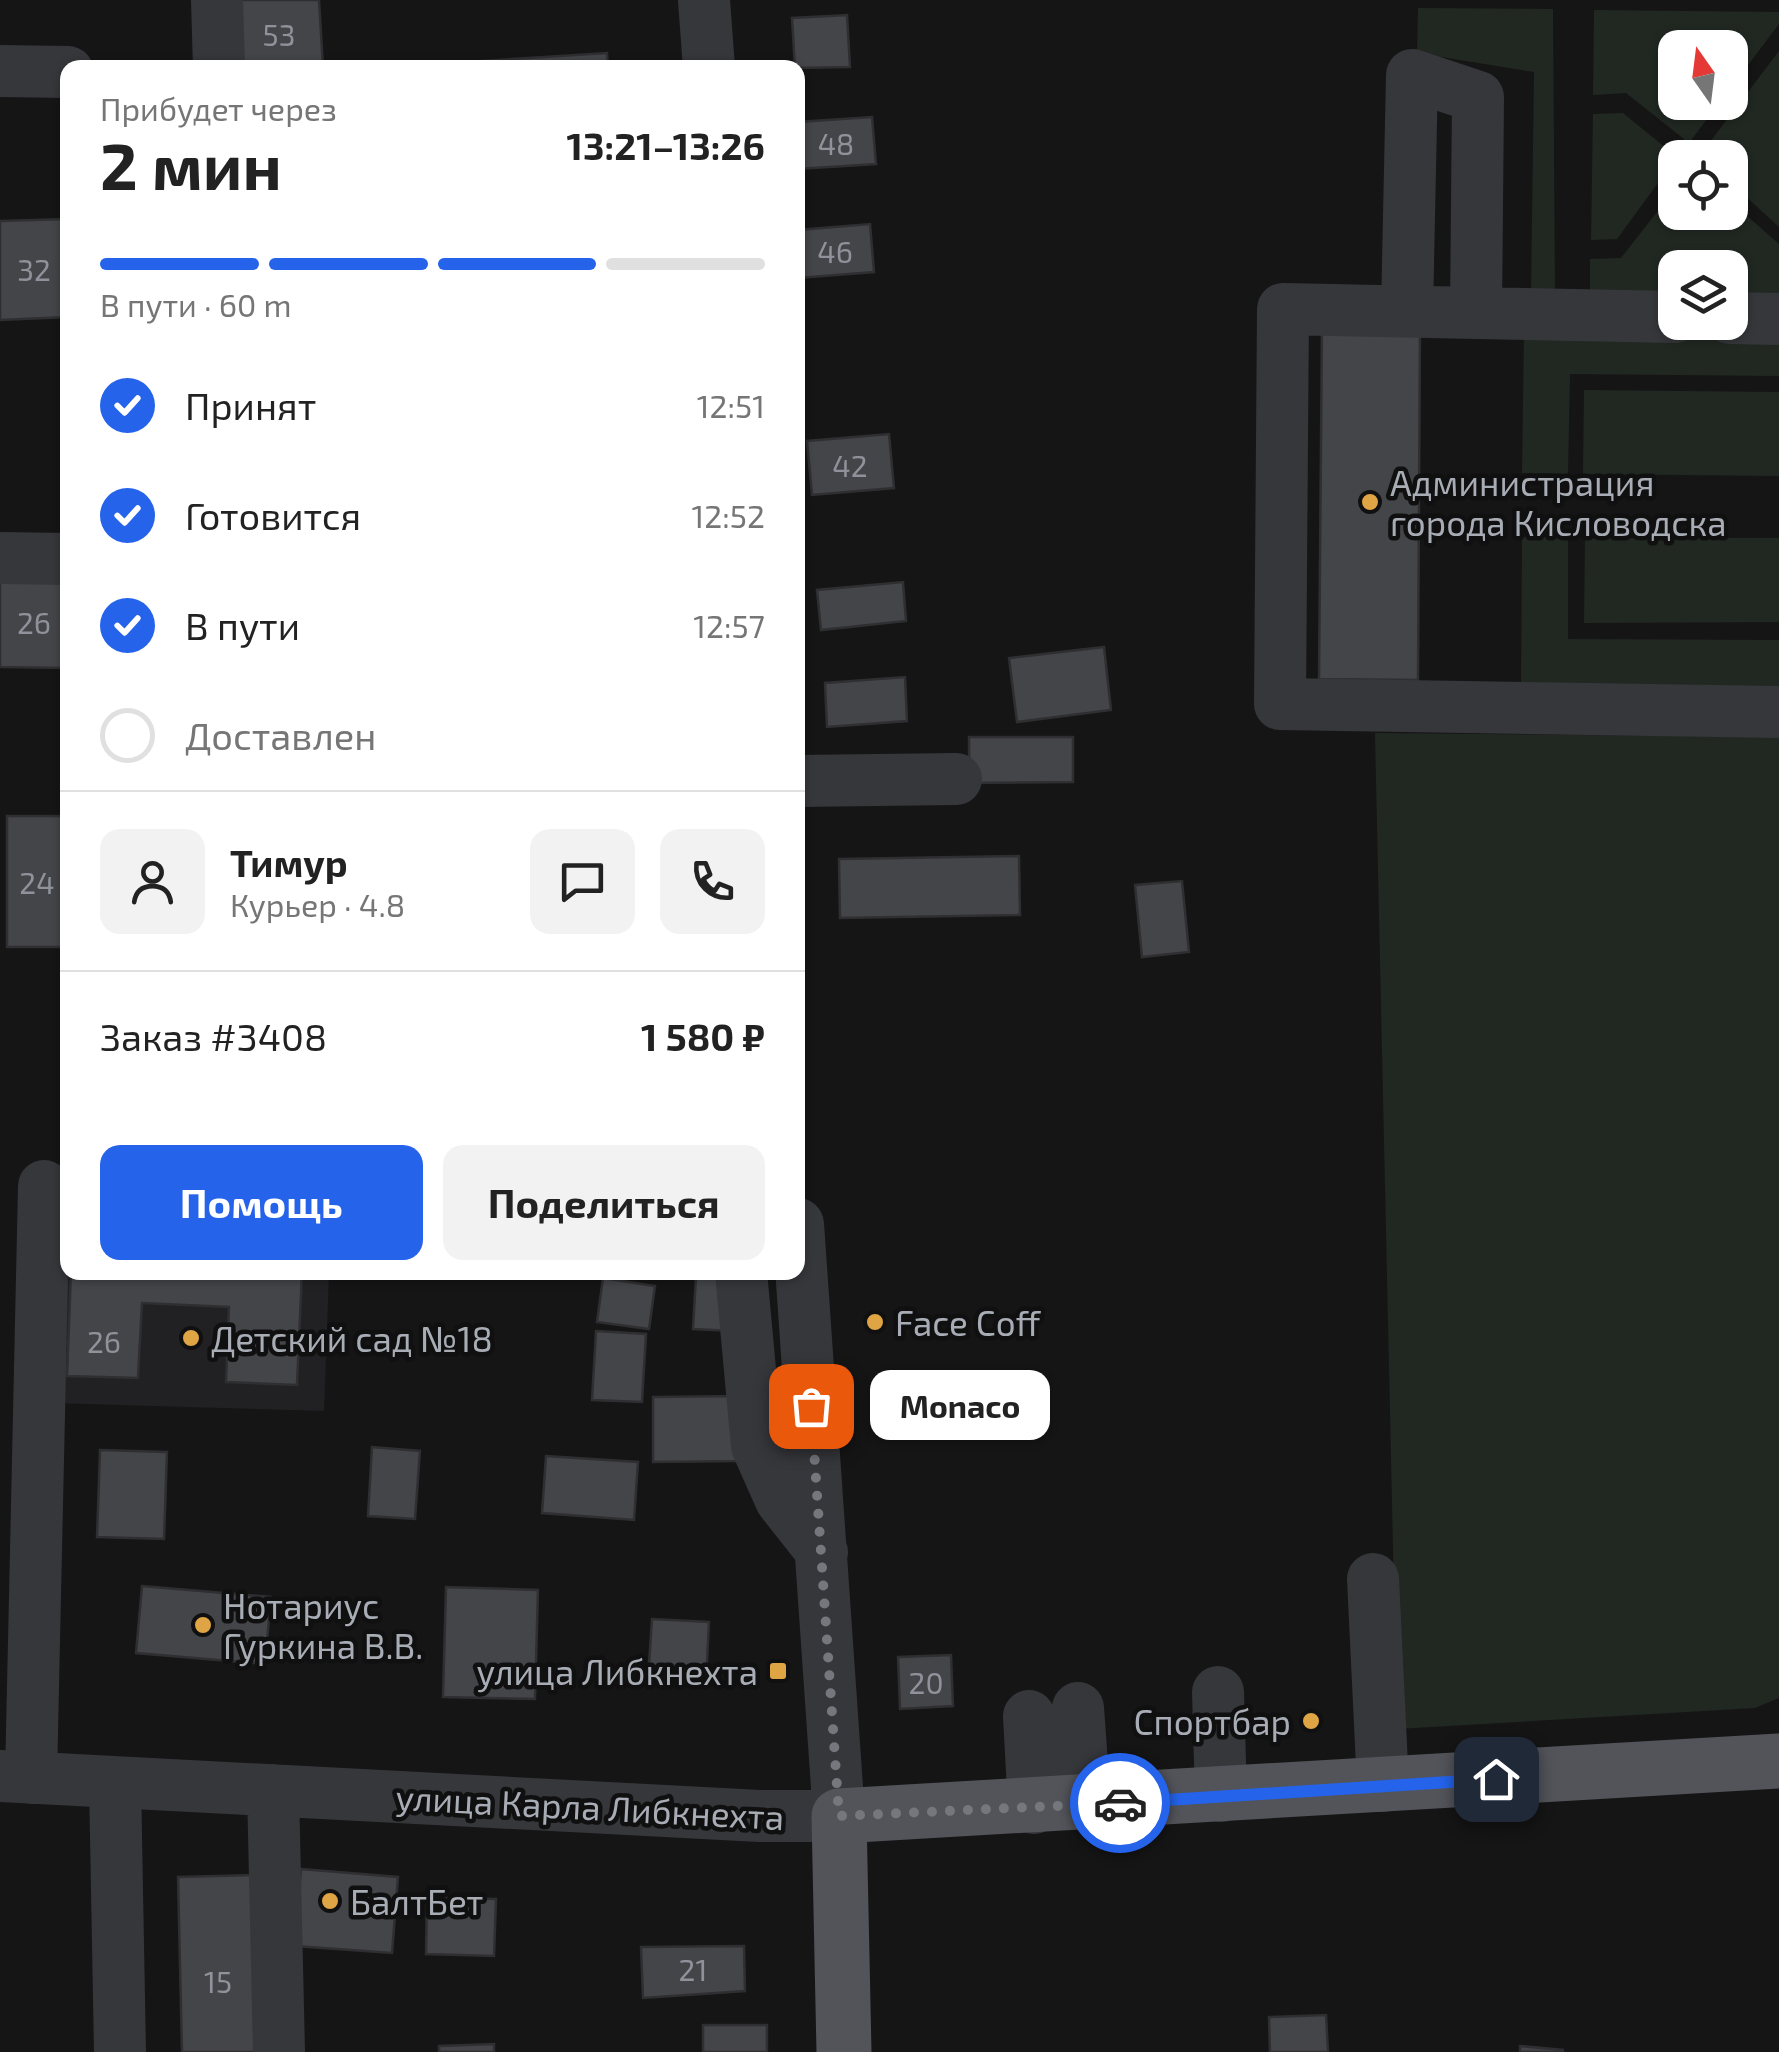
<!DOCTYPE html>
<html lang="ru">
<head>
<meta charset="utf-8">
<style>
	:root { --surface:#fff; --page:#f2f2f2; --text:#222; --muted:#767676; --line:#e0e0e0; --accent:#2563eb }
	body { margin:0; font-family:"Exo 2",sans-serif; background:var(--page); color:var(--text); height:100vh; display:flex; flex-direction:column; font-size:38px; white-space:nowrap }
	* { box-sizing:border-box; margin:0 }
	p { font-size:32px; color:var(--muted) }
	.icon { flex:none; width:55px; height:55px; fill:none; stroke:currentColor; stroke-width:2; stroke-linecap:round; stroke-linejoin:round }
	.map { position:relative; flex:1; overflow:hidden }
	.details { position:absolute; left:60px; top:60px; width:745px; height:1220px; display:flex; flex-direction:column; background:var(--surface); border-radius:20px; box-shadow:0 2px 8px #0004 }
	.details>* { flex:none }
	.needle { width:65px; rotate:346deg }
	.controls { position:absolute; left:1658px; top:30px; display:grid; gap:20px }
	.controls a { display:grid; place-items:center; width:90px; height:90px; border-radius:20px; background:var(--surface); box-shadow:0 2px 8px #0004; font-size:50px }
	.pin { position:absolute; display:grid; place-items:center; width:85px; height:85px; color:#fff; margin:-42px; border-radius:20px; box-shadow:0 5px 15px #0006 }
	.courier { position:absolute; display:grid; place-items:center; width:100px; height:100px; margin:-50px; border:8px solid #2563eb; border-radius:50%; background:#fff; color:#222; box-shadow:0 2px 12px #0007 }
	.bubble { position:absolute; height:70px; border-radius:20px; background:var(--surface); box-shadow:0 2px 8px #0004; font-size:32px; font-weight:700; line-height:70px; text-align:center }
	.summary em { font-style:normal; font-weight:700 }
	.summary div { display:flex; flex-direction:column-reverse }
	.summary { display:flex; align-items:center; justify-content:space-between; height:170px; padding:0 40px }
	h1 { font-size:65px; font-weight:700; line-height:75px }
	.bar { display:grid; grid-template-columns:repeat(4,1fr); gap:15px 10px; align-content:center; height:120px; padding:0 40px }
	.bar i { height:12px; border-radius:8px; background:var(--line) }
	.bar .selected { background:var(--accent) }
	.bar p { grid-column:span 4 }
	.line { display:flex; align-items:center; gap:25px; padding:0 40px; border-top:2px solid var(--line) }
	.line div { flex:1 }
	.round { display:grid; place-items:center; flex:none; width:105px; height:105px; border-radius:20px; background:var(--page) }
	ol { padding:0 40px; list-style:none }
	li { display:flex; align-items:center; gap:30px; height:110px }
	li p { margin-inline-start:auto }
	li .icon { padding:10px; border-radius:50%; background:var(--accent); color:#fff; stroke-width:4 }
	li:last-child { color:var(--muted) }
	li i { width:55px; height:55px; border:5px solid var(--line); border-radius:50% }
	.action { display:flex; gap:20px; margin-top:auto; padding:20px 40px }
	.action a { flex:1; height:115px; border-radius:20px; background:var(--accent); color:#fff; font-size:40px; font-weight:700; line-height:115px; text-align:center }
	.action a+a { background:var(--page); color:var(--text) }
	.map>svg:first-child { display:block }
	.built { fill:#212123 }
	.green { fill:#212822 }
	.building { fill:#444549; stroke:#2f2f32; stroke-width:2.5 }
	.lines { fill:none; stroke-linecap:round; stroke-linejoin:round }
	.minor { stroke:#36373b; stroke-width:52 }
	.major { stroke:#52545a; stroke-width:55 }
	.done { stroke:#75777d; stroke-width:10; stroke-dasharray:0 18 }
	.route { stroke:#2563eb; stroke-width:12 }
	.poi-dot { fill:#dfa444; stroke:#101011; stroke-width:4 }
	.labels { text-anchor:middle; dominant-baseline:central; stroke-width:9; stroke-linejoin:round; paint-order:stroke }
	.number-label { font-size:30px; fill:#8f929a }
	.poi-label { font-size:35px; fill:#a8acb5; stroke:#101011; text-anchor:start }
	.street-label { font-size:35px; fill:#a8acb5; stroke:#101011 }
</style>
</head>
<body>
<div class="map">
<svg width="1779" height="2052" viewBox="0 0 1779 2052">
	<rect width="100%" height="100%" fill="#151516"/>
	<path class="built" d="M 60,1158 L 67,1158 L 68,1272 L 329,1273 L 324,1411 L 52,1403 Z"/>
	<path class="green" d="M 1418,8 L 1553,9 L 1555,294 L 1531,293 L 1534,72 L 1417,53 Z
		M 1594,10 L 1779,12 L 1779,24 L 1730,89 L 1730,48 L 1675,48 L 1675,102 L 1719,103 L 1689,143 L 1626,93 L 1593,95 Z
		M 1779,51 L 1779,227 L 1730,182 L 1730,158 L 1700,155 Z
		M 1623,113 L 1677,157 L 1617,239 L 1591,240 L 1593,114 Z
		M 1675,189 L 1675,212 L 1730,212 L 1730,201 L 1779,244 L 1779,298 L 1730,297 L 1730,268 L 1675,268 L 1675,297 L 1590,296 L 1590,259 L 1621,258 Z
		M 1524,335 L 1779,339 L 1779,376 L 1570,374 L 1568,474 L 1522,473 Z
		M 1584,390 L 1779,392 L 1779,476 L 1583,474 Z
		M 1522,537 L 1568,537 L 1568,639 L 1779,640 L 1779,689 L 1521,687 Z
		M 1585,538 L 1779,538 L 1779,622 L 1584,623 Z
		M 1375,733 L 1779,737 L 1779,1698 L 1755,1708 L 1397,1729 Z"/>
	<path class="building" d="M 235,0 L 319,0 L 323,68 L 239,68 Z
		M 847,15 L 850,67 L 795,68 L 792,18 Z
		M 607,53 L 608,68 L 466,68 L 466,62 Z
		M 872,117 L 876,164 L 798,169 L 798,122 Z
		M 68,219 L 68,317 L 0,320 L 0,221 Z
		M 870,224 L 874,272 L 798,278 L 798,230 Z
		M 1322,324 L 1420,324 L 1418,680 L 1319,679 Z
		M 889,434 L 894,488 L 812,495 L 807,441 Z
		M 0,577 L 68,577 L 68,668 L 0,667 Z
		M 903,582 L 906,621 L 821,630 L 817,590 Z
		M 1104,647 L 1111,710 L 1017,722 L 1009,658 Z
		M 905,677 L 907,721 L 827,727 L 825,683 Z
		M 969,737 L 1073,737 L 1073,782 L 969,783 Z
		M 7,816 L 68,816 L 68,947 L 7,947 Z
		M 1019,856 L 1020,915 L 840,918 L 839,859 Z
		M 1182,881 L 1189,952 L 1142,957 L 1135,885 Z
		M 71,1272 L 302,1272 L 297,1385 L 226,1382 L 229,1307 L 142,1303 L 138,1378 L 67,1376 Z
		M 696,1276 L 735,1278 L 733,1331 L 693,1329 Z
		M 603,1278 L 655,1286 L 649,1329 L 597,1322 Z
		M 596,1331 L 646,1334 L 642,1402 L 592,1400 Z
		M 739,1396 L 739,1461 L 653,1462 L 653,1397 Z
		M 372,1447 L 420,1451 L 415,1519 L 368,1516 Z
		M 100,1450 L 167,1452 L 164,1539 L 97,1537 Z
		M 546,1456 L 638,1462 L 634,1520 L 542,1513 Z
		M 142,1586 L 271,1597 L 265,1664 L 136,1653 Z
		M 446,1587 L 538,1590 L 535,1699 L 443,1697 Z
		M 652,1619 L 709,1622 L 706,1682 L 648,1680 Z
		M 951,1655 L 953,1706 L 900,1709 L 898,1657 Z
		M 301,1869 L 398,1877 L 392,1953 L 295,1946 Z
		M 254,1875 L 258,2052 L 182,2052 L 178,1877 Z
		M 427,1897 L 496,1899 L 494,1956 L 426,1954 Z
		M 744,1946 L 745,1991 L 643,1998 L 641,1947 Z
		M 1326,2015 L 1328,2052 L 1270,2052 L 1269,2017 Z
		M 703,2025 L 767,2025 L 767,2052 L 703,2052 Z
		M 494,2044 L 494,2052 L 439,2052 L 439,2046 Z
		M 1520,2046 L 1563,2050 L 1563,2052 L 1520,2052 Z"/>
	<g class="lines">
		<path class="minor" d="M 217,0 L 219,68
			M 704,0 L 709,68
			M 0,71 L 68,72
			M 1407,311 L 1412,75 L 1478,97 L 1476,313
			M 1675,317 L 1283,309 L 1280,704 L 1779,712
			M 1730,318 L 1779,319
			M 0,558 L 68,559
			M 798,781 L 956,779
			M 741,1272 L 757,1446 L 781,1500 L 822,1552
			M 1373,1579 L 1383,1786
			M 1218,1692 L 1221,1796
			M 1078,1708 L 1085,1805
			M 1029,1716 L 1034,1808
			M 0,1776 L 760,1816 L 839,1816 L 798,1224
			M 31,1778 L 44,1186
			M 115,1782 L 120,2052
			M 273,1790 L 279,2052"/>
		<path class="major" d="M 844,2052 L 839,1816 L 1779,1761"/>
	</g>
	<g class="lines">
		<path class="done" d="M 811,1406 L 839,1816 L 1120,1803"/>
		<path class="route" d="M 1120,1803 L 1496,1779"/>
	</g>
	<g class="poi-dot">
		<circle cx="1370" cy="502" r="10"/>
		<circle cx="875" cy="1322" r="10"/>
		<circle cx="191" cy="1338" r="10"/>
		<circle cx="203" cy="1625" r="10"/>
		<rect x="768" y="1661" width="20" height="20" rx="5"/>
		<circle cx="1311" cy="1721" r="10"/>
		<circle cx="330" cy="1901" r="10"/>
	</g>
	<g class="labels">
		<g class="number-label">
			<text x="279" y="34">53</text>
			<text x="836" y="143">48</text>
			<text x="835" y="251">46</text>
			<text x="34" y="269">32</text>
			<text x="850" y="465">42</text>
			<text x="34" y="622">26</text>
			<text x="37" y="882">24</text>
			<text x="104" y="1341">26</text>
			<text x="926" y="1682">20</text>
			<text x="693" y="1969">21</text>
			<text x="218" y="1981">15</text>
		</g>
		<g class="poi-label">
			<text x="1390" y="482">Администрация<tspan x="1390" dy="40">города Кисловодска</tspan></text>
			<text x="895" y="1322">Face Coff</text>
			<text x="211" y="1338">Детский сад №18</text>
			<text x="223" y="1605">Нотариус<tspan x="223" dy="40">Гуркина В.В.</tspan></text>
			<text x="758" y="1671" text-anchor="end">улица Либкнехта</text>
			<text x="1291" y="1721" text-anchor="end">Спортбар</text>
			<text x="350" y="1901">БалтБет</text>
		</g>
		<g class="street-label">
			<text transform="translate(590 1806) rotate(3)">улица Карла Либкнехта</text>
		</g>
	</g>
</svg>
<div class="controls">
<a><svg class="needle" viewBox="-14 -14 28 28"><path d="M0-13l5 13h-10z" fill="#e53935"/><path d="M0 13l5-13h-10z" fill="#767676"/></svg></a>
<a><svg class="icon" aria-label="locate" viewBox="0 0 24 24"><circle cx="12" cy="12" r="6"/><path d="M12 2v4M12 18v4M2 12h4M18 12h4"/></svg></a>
<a><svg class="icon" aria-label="layers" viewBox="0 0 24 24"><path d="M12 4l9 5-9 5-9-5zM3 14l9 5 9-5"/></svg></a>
</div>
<div class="pin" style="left:811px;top:1406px;background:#ea580c"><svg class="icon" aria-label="bag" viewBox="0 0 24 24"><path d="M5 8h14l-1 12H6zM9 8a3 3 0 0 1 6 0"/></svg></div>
<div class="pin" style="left:1496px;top:1779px;background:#1f2937"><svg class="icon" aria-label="home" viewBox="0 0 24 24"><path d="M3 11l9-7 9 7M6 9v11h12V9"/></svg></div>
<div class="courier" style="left:1120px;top:1803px"><svg class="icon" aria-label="car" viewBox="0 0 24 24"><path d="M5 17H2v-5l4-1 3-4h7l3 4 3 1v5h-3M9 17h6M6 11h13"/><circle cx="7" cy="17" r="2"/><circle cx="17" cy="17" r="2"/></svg></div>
<div class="bubble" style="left:870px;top:1370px;width:180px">Monaco</div>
<section class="details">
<div class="summary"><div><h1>2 мин</h1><p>Прибудет через</p></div><em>13:21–13:26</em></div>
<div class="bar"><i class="selected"></i><i class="selected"></i><i class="selected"></i><i></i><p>В пути · 60 m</p></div>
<ol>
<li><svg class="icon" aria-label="check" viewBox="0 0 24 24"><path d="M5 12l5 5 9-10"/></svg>Принят<p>12:51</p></li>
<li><svg class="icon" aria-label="check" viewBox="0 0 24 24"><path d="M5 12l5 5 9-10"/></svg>Готовится<p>12:52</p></li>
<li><svg class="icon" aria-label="check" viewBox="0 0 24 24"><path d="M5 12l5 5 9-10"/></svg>В пути<p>12:57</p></li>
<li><i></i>Доставлен</li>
</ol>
<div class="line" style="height:180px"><a class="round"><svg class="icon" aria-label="person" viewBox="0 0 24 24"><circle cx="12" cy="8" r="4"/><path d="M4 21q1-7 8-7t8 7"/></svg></a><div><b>Тимур</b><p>Курьер · 4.8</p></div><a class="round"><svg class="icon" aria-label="chat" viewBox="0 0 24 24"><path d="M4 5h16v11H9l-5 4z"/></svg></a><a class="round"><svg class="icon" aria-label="phone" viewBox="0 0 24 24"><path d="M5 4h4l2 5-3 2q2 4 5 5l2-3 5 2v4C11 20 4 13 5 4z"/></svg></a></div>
<div class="line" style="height:130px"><div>Заказ #3408</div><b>1 580 ₽</b></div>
<div class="action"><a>Помощь</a><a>Поделиться</a></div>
</section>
</div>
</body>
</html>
